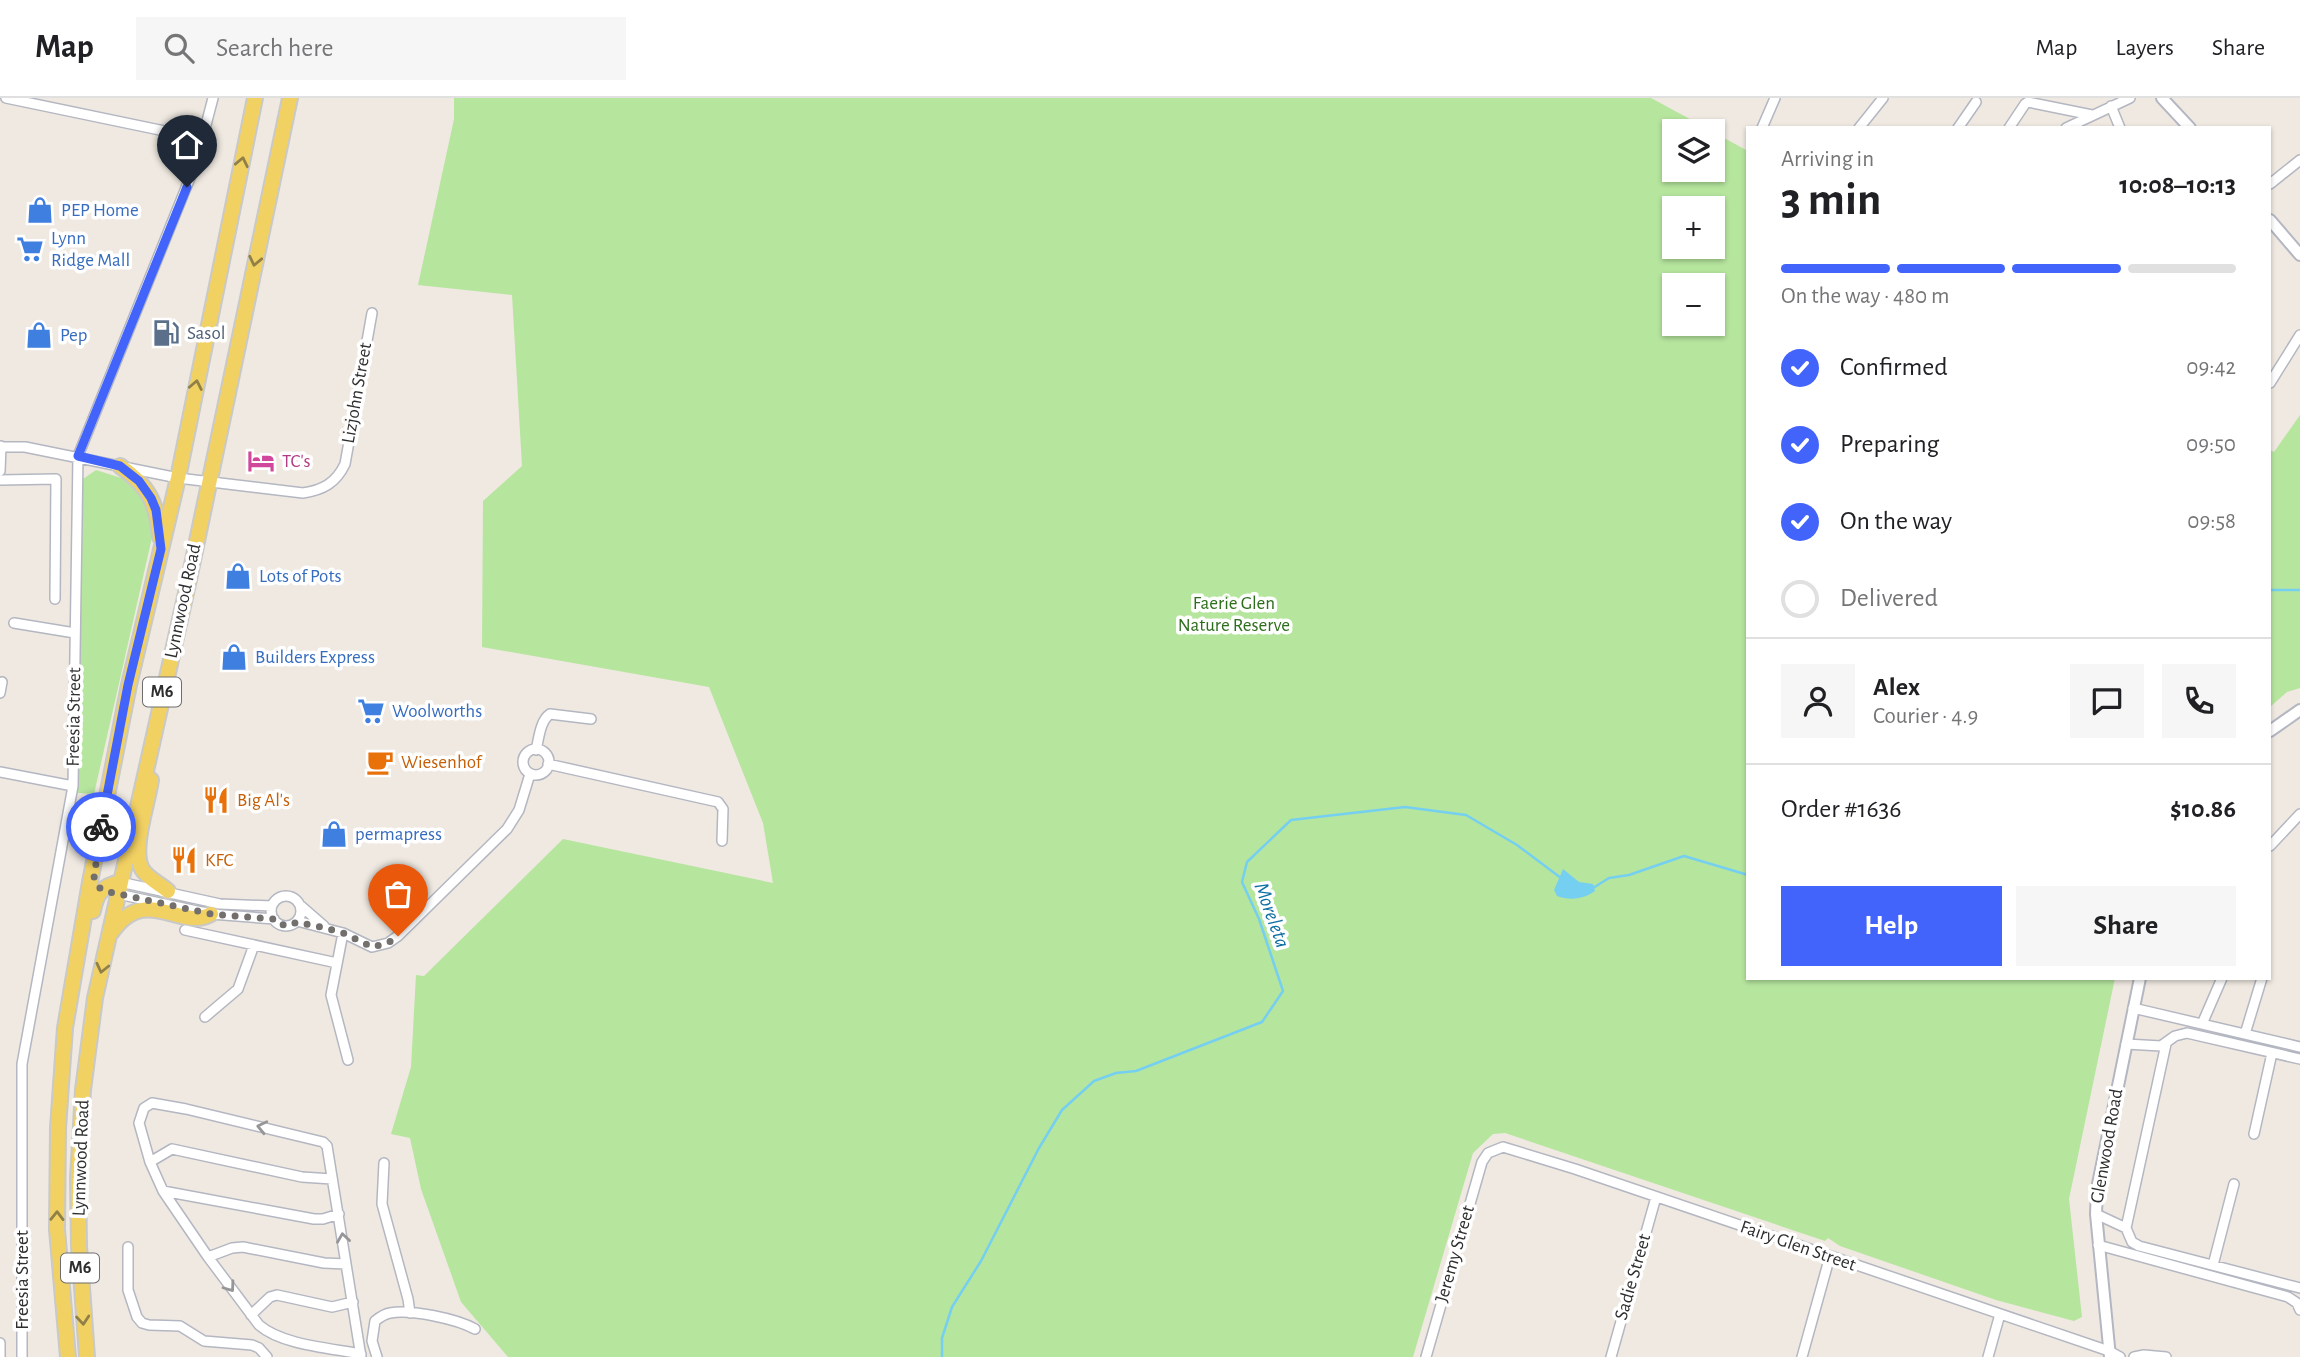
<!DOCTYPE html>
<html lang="en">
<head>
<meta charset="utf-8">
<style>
	:root { --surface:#fff; --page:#f6f6f6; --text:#202124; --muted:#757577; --line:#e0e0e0; --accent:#4264fb }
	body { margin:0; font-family:"Alegreya Sans",sans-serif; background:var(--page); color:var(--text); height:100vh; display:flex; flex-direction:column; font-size:26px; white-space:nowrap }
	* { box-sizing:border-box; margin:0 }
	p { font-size:23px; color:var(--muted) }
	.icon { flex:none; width:38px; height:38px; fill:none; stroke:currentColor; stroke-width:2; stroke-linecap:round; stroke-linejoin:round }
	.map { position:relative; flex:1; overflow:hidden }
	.details { position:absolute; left:1746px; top:28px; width:525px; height:854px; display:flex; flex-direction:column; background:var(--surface); border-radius:0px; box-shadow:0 2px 5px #0004 }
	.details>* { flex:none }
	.buttons { position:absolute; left:1662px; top:21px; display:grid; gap:14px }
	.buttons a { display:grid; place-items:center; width:63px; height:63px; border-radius:0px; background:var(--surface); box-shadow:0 2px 5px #0004; font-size:35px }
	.pin { position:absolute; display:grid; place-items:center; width:60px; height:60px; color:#fff; margin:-72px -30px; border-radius:50% 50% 50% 0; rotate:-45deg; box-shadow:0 0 7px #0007 }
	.pin .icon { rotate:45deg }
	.courier { position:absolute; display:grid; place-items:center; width:70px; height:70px; margin:-35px; border:5px solid #4264fb; border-radius:50%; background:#fff; color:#222; box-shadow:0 2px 9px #0007 }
	.head em { font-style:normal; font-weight:700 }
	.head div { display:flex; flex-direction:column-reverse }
	.head { display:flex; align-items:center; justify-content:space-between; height:119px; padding:0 35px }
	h1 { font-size:46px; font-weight:700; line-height:52px }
	.bar { display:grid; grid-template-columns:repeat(4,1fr); gap:10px 7px; align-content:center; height:84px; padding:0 35px }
	.bar i { height:9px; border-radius:5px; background:var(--line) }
	.bar .active { background:var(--accent) }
	.bar p { grid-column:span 4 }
	.line { display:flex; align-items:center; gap:18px; padding:0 35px; border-top:2px solid var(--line) }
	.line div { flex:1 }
	.round { display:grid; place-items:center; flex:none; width:74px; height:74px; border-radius:0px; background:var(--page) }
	ol { padding:0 35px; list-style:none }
	li { display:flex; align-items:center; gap:21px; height:77px }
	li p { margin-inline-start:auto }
	li .icon { padding:7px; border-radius:50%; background:var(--accent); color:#fff; stroke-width:4 }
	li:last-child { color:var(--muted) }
	li i { width:38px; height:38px; border:4px solid var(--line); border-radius:50% }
	.cta { display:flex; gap:14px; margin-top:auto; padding:14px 35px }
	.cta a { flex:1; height:80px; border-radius:0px; background:var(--accent); color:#fff; font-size:28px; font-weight:700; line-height:80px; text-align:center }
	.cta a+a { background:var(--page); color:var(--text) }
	header { display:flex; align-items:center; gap:42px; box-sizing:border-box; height:98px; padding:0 35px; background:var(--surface); border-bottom:2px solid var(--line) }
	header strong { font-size:33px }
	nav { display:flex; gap:38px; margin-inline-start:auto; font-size:24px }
	.search { width:490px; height:63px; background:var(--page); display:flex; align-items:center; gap:18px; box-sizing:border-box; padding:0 24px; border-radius:0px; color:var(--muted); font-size:26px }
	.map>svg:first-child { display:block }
	.green { fill:#b6e59e; fill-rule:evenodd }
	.water { fill:#75cff0 }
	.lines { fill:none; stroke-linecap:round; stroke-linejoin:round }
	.stream { stroke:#75cff0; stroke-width:2.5 }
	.minor-casing { stroke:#b4b7c1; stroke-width:12 }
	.tertiary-casing { stroke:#b4b7c1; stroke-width:14 }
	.primary-casing { stroke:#c9c9c9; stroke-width:18 }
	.minor { stroke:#fff; stroke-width:9 }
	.tertiary { stroke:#fff; stroke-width:10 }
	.primary { stroke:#f2d163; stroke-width:14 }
	.oneway { stroke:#908048 }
	.oneway2 { stroke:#969696 }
	.done { stroke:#726f6d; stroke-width:7; stroke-dasharray:0 12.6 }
	.route { stroke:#4264fb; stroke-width:9 }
	.labels { text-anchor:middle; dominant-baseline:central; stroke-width:7; stroke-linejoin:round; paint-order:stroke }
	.shield { fill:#fff; stroke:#6d6d6d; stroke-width:2 }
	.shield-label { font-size:18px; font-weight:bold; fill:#2e2e2e }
	.shop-label { font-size:19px; fill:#366cbe; stroke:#fff; text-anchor:start }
	.service-label { font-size:19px; fill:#4e5e75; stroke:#fff; text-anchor:start }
	.street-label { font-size:19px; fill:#2e2e2e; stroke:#fff }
	.hotel-label { font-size:19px; fill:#b23c85; stroke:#fff; text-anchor:start }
	.park-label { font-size:19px; fill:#2c6e1b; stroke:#fff }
	.food-label { font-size:19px; fill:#c56008; stroke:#fff; text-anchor:start }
	.water-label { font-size:21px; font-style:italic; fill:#0d6fa3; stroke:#fff }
</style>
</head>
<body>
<header>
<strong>Map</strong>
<div class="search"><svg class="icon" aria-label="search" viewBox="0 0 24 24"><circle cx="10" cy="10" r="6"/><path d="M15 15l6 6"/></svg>Search here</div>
<nav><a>Map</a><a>Layers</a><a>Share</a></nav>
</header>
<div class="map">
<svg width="2300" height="1259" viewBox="0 0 2300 1259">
	<rect width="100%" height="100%" fill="#efe9e1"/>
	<path class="green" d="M 454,0 L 1651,0 L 1712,33 L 1675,33 L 1675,72 L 1713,72 L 1713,34 L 1748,53 L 1748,880 L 2115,880 L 2069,1101 L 2082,1219 L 2074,1223 L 1996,1202 L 1840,1148 L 1828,1140 L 1825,1143 L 1505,1035 L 1493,1036 L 1473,1055 L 1413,1259 L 508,1259 L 461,1204 L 421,1091 L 410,1040 L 391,1036 L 411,969 L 416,877 L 424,878 L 563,741 L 773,785 L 763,725 L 709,589 L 482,549 L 483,403 L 522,368 L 512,197 L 418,187 L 454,21 ZM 1675,110 L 1713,110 L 1713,149 L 1675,149 ZM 1675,187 L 1713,187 L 1713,226 L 1675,226 Z
		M 2300,317 L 2300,590 L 2287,594 L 2270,609 L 2270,352 L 2274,354 Z
		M 96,372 L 134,384 L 150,410 L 153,435 L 94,696 L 78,695 L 80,383 Z"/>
	<path class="water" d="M 1563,771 L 1579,784 L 1593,786 L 1595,793 C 1584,801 1570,803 1557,798 L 1554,792 Z"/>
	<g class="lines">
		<path class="stream" d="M 2270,492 L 2300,492
			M 1593,790 L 1609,780 L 1629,777 L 1684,758 L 1748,777
			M 942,1259 L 942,1240 L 952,1209 L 981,1163 L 1039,1050 L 1062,1012 L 1094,983 L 1116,975 L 1136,973 L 1262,924 L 1283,893 L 1259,821 L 1242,784 L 1247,764 L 1291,722 L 1405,709 L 1466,717 L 1517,747 L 1561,780"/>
		<defs>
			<path id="minor" d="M 6,0 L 203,41
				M 2111,8 L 2120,30
				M 1762,30 L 1775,0
				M 1859,30 L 1883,0
				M 1958,30 L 1976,4
				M 2009,30 L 2025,6 L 2028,4 L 2092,17
				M 2066,30 L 2130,0
				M 2270,86 L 2300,62
				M 2270,285 L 2300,237
				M 0,349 L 25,349 L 178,380 L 303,395 C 323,392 336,385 345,366 L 372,215
				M 0,373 L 1,348
				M 0,382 L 56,381 L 55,501
				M 14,525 L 75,535
				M 0,595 L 2,584
				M523 664a13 13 0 1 1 26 0a13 13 0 1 1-26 0Z
				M 536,652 C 539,640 540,623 550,616 L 591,621
				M 548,666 L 718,704 L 723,711 L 722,743
				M 0,674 L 73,688
				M 2270,748 L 2300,716
				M 120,784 L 220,806 L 272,808
				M 118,796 L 211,816 L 274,821
				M271 813a15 15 0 1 1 30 0a15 15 0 1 1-30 0Z
				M 301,808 L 324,828
				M 297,823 L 343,835 L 372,849 L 388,845 L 398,838 L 507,731 L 519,712 L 530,676
				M 185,832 L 337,865
				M 343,835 L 331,897 L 348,962
				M 2133,910 L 2300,949
				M 205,919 L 238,891 L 254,847
				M 2202,926 L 2222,880
				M 2245,936 L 2262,880
				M 2126,946 L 2161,948 L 2175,938 L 2187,935 L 2300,961
				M 2254,1036 L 2272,955
				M 150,1064 L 172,1051 L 302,1079 L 332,1081
				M 384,1065 L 382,1106 L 408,1201 L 410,1215
				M 163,1093 L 314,1121 L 323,1121 L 339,1116
				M 2096,1116 L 2126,1130 L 2132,1144 L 2139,1148 L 2300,1190
				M 2126,1130 L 2166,946
				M 2098,1147 L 2288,1199 L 2297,1205 L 2300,1212
				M 128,1149 L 128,1192 L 137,1219 L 142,1225 L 149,1227 L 180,1228 L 204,1243 L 252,1247 L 259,1250 L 267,1259
				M 208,1159 L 232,1150 L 243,1149 L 324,1165 L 346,1166
				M 2213,1167 L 2234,1086
				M 251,1217 L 270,1199 L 277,1197 L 332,1209 L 353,1204
				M 0,1245 L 0,1259
				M 361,1256 C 330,1250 282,1247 259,1227 L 208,1159 L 163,1093 L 150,1064 L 139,1025 L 144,1010 L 152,1005 L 186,1011 L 323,1044 L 327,1048 L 361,1259
				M 22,1259 L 22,966 L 73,688 L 78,358 L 196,65 L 213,0
				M 377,1259 L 372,1243 L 375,1223 C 380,1219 384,1216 390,1215 C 411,1211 457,1221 475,1231
				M 1426,1259 L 1482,1064 L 1488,1055 L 1503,1049 L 1575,1071 L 2109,1253 L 2120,1259
				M 1611,1259 L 1656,1099
				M 1802,1259 L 1830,1158
				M 1988,1259 L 2000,1216
				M 2134,1259 L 2144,1257 L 2166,1259"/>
			<path id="tertiary" d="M 2162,0 L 2190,30
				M 2270,122 L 2300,157
				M 2270,633 L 2300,612
				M 2110,1259 L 2096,1116 L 2097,1091 L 2140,880"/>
			<path id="primary" d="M 120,368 C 149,388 157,405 160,439
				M 151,682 C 148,704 131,752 142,771 C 147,780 160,786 168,793
				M 93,813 C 96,796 102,788 120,784
				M 111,835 C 146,784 180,834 211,816
				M 68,1259 L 57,1131 L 58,1030 L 65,930 L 90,784 L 129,587 L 178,380 L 255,0
				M 87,1259 L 79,1148 L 78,1080 L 83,992 L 95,900 L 188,486 L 290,0"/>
		</defs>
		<use href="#minor" class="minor-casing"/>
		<use href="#tertiary" class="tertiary-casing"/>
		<use href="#primary" class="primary-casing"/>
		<use href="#minor" class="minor"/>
		<use href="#tertiary" class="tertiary"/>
		<use href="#primary" class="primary"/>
	</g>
	<defs><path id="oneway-chevron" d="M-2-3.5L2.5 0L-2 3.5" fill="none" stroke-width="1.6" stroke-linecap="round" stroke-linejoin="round" transform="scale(1.75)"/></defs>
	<g class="oneway">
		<use href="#oneway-chevron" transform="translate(242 64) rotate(-78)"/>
		<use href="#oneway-chevron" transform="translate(255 163) rotate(102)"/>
		<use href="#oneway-chevron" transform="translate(196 287) rotate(-79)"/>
		<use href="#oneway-chevron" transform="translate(102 870) rotate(103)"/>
		<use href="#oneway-chevron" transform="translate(57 1118) rotate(-89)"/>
		<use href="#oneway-chevron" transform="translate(83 1222) rotate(85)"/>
	</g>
	<g class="oneway2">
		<use href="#oneway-chevron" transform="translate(262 1029) rotate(-167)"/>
		<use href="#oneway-chevron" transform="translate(343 1140) rotate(-98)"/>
		<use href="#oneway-chevron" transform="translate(230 1189) rotate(54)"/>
	</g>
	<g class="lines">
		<path class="done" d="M 101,729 L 94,780 L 100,790 L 105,793 L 211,816 L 274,821 L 277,825 L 288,828 L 297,824 L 325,830 L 343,835 L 372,849 L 388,845 L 398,838"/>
		<path class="route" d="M 101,729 L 128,587 L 161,451 L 156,412 L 151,400 L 139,383 L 120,368 L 78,358 L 187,89"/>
	</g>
	<defs>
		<symbol id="shop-bare" viewBox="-9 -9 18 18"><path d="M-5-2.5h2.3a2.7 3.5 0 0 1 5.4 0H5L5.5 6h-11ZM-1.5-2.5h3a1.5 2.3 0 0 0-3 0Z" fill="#3f7fe0" stroke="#fff" stroke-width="2.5" paint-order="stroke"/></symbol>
		<symbol id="supermarket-bare" viewBox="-9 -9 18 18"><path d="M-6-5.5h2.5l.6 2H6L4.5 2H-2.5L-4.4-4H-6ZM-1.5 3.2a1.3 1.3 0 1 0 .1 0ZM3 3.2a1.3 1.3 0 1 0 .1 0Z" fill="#3f7fe0" stroke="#fff" stroke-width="2.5" paint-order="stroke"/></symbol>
		<symbol id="fuel-bare" viewBox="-9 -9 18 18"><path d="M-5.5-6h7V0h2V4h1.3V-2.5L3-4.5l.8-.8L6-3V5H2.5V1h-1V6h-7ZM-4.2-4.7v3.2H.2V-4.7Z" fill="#5c6f8a" stroke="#fff" stroke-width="2.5" paint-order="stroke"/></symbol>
		<symbol id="hotel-bare" viewBox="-9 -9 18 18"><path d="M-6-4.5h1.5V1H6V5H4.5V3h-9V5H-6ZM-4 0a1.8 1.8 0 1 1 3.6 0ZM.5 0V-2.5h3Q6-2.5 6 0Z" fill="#d1479c" stroke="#fff" stroke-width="2.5" paint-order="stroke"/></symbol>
		<symbol id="cafe-bare" viewBox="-9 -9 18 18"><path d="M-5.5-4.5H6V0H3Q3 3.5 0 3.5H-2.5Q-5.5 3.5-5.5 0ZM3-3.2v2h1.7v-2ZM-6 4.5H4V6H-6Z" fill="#e8710a" stroke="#fff" stroke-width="2.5" paint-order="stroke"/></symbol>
		<symbol id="restaurant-bare" viewBox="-9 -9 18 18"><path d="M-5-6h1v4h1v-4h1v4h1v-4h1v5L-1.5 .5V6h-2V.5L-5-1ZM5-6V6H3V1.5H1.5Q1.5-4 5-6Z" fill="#e8710a" stroke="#fff" stroke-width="2.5" paint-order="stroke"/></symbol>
	</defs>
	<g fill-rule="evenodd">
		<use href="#shop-bare" x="21" y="93" width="38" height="38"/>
		<use href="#supermarket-bare" x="11" y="132" width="38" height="38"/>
		<use href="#fuel-bare" x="147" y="216" width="38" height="38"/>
		<use href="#shop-bare" x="20" y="218" width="38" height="38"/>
		<use href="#hotel-bare" x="242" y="344" width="38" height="38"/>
		<use href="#shop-bare" x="219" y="459" width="38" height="38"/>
		<use href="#shop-bare" x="215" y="540" width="38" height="38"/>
		<use href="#supermarket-bare" x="352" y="594" width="38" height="38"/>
		<use href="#cafe-bare" x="361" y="645" width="38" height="38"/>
		<use href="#restaurant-bare" x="197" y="683" width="38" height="38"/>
		<use href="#shop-bare" x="315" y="717" width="38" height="38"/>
		<use href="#restaurant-bare" x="165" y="743" width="38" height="38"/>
	</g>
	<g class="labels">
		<g class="shield">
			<rect x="143" y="579.5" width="38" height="29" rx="5"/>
			<rect x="61" y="1155.5" width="38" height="29" rx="5"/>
		</g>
		<g class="shield-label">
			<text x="162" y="594">M6</text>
			<text x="80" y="1170">M6</text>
		</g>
		<g class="shop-label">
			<text x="61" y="112">PEP Home</text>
			<text x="51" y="140">Lynn<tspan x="51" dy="22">Ridge Mall</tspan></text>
			<text x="60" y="237">Pep</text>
			<text x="259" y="478">Lots of Pots</text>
			<text x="255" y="559">Builders Express</text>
			<text x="392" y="613">Woolworths</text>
			<text x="355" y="736">permapress</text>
		</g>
		<g class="service-label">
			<text x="187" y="235">Sasol</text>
		</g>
		<g class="street-label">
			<text transform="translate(357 295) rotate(-80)">Lizjohn Street</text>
			<text transform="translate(183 503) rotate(-78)">Lynnwood Road</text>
			<text transform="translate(74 619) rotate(-89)">Freesia Street</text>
			<text transform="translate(2107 1048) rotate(-80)">Glenwood Road</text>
			<text transform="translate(81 1060) rotate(-88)">Lynnwood Road</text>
			<text transform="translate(1798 1148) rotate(19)">Fairy Glen Street</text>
			<text transform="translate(1455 1156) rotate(-74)">Jeremy Street</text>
			<text transform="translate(1633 1179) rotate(-74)">Sadie Street</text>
			<text transform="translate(22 1182) rotate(-90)">Freesia Street</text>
		</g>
		<g class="hotel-label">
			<text x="282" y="363">TC's</text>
		</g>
		<g class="park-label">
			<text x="1234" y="505">Faerie Glen<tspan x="1234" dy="22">Nature Reserve</tspan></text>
		</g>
		<g class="food-label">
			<text x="401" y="664">Wiesenhof</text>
			<text x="237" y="702">Big Al's</text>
			<text x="205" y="762">KFC</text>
		</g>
		<g class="water-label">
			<text transform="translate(1272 817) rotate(70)">Moreleta</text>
		</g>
	</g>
</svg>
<div class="buttons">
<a><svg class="icon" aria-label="layers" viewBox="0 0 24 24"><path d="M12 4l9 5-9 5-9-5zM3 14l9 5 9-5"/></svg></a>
<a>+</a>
<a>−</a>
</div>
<div class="pin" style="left:398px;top:838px;background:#ea580c"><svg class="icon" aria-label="bag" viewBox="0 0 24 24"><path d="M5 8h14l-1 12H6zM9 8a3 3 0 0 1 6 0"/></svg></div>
<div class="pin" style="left:187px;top:89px;background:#1f2937"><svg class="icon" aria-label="home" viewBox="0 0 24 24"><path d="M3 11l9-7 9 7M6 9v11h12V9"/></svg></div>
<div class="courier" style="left:101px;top:729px"><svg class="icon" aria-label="bike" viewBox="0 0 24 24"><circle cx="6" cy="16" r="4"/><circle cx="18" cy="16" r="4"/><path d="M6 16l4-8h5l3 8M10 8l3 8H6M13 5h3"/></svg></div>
<section class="details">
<div class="head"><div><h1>3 min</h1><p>Arriving in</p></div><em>10:08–10:13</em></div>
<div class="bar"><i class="active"></i><i class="active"></i><i class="active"></i><i></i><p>On the way · 480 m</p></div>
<ol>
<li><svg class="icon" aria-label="check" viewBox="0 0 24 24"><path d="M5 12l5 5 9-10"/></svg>Confirmed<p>09:42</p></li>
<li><svg class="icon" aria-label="check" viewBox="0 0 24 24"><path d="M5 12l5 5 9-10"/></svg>Preparing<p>09:50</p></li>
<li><svg class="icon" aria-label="check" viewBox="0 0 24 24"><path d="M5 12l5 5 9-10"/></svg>On the way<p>09:58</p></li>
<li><i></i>Delivered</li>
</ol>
<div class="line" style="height:126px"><a class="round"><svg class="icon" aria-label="person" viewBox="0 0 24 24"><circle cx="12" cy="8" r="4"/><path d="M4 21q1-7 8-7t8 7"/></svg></a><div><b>Alex</b><p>Courier · 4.9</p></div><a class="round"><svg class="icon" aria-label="chat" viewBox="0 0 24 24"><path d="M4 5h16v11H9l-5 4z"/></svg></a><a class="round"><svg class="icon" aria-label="phone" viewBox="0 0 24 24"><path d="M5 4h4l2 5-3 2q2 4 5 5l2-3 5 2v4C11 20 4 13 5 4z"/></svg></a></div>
<div class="line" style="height:91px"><div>Order #1636</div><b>$10.86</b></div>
<div class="cta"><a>Help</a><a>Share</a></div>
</section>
</div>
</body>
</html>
